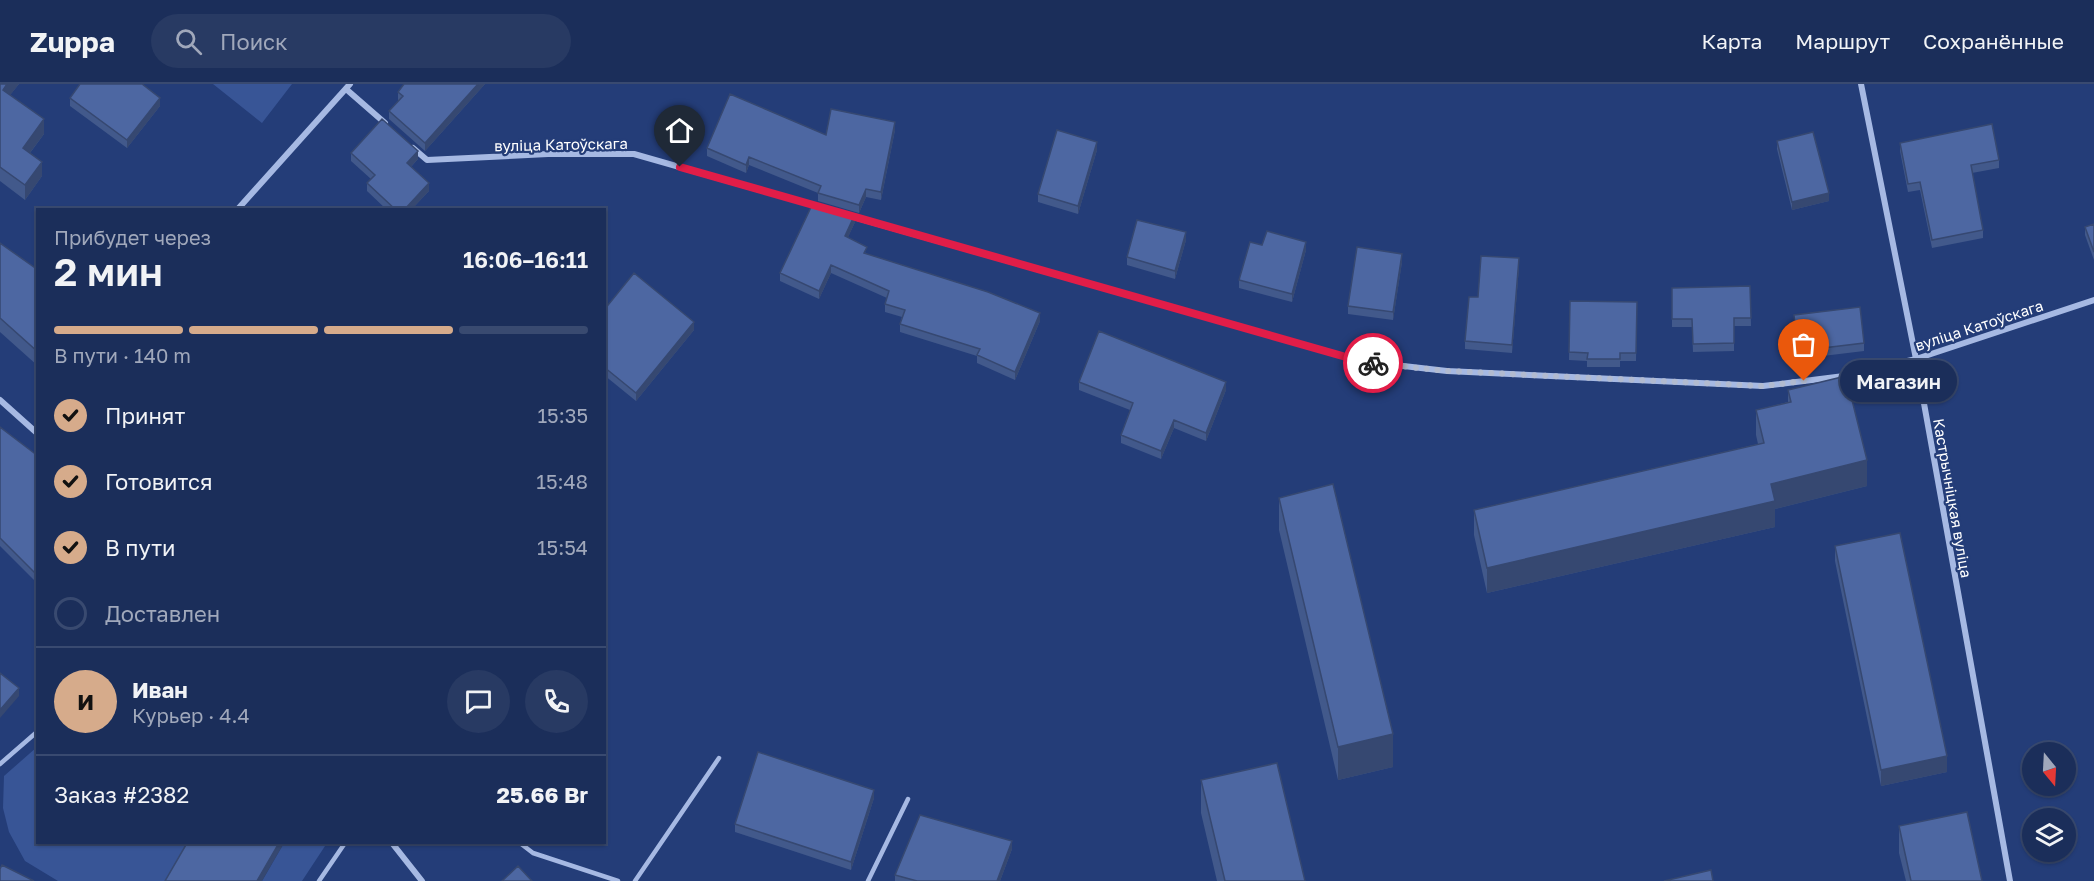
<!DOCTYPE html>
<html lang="ru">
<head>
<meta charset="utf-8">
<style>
	:root { --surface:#1b2e5a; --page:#283a63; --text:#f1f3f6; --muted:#a0a8bb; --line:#394a70; --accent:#d6ab8b }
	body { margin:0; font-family:"Golos Text",sans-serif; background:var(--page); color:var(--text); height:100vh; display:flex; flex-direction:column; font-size:22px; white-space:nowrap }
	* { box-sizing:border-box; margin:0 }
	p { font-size:20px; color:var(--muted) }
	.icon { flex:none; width:33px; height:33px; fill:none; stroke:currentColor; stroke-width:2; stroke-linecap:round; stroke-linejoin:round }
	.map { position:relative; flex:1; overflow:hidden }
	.panel { position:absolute; left:36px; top:124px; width:570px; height:636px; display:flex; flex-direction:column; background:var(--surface); border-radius:0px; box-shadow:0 2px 4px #0004,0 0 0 2px var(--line) }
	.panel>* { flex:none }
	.needle { width:39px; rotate:162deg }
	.tools { position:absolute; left:2022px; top:658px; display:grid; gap:12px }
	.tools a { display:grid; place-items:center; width:54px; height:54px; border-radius:50%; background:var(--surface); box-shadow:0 2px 4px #0004,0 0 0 2px var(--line); font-size:30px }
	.pin { position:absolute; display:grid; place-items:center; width:51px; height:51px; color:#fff; margin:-62px -26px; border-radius:50% 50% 50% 0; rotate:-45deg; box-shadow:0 0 6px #0007 }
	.pin .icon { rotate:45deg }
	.courier { position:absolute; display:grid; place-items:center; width:60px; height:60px; margin:-30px; border:4px solid #e11d48; border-radius:50%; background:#fff; color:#222; box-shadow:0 2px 8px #0007 }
	.bubble { position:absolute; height:42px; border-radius:21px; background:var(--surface); box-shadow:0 2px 4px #0004,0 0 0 2px var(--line); font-size:20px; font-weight:600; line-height:42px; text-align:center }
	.summary em { font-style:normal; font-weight:600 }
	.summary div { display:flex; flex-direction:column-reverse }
	.summary { display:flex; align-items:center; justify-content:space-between; height:102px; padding:0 18px }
	h1 { font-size:39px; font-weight:600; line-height:45px }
	.bar { display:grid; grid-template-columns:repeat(4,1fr); gap:9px 6px; align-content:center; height:72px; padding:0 18px }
	.bar i { height:8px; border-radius:4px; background:var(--line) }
	.bar .on { background:var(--accent) }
	.bar p { grid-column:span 4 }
	.line { display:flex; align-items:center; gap:15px; padding:0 18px; border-top:2px solid var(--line) }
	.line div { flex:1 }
	.round { display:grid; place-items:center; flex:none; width:63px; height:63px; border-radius:32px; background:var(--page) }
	ol { padding:0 18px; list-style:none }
	li { display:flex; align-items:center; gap:18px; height:66px }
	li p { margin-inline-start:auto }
	li .icon { padding:6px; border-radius:50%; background:var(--accent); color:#111; stroke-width:4 }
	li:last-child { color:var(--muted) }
	li i { width:33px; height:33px; border:3px solid var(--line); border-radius:50% }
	header { display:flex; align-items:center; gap:36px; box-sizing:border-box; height:84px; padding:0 30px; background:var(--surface); border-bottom:2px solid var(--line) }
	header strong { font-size:28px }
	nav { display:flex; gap:33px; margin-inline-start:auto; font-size:21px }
	.search { width:420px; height:54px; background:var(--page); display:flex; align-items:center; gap:15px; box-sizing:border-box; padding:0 21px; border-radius:33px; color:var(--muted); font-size:22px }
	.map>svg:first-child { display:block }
	.green { fill:#385596 }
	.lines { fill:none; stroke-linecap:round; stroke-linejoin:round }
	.service { stroke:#a6b9e3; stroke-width:4.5 }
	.minor { stroke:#a6b9e3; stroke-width:6 }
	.wall { fill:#42598b }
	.shaded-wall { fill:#364871 }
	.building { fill:#4d67a2; stroke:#364871; stroke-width:1.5 }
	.done { stroke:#b2bbd0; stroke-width:6; stroke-dasharray:0 10.8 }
	.route { stroke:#e11d48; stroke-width:8 }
	.labels { text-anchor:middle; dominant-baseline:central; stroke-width:4.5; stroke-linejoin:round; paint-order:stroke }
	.street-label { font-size:15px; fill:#fff; stroke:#243d78 }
</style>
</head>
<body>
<header>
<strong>Zuppa</strong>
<div class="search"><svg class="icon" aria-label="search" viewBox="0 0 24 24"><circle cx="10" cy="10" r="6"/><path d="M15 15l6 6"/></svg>Поиск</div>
<nav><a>Карта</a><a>Маршрут</a><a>Сохранённые</a></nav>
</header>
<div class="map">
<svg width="2094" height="797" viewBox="0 0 2094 797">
	<rect width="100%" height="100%" fill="#243d78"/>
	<path class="green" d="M 213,0 L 292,0 L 262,39 Z
		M 37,663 L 38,759 L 192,759 L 170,797 L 58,797 L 25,777 L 9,748 L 3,724 L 4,692 Z
		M 284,759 L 327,759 L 302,797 L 262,797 Z"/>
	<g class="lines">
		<path class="service" d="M 0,680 L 38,647
			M 520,759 L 533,769 L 618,797
			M 319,797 L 345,759
			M 635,797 L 719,674
			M 868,797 L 908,715"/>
		<path class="minor" d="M 1861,0 L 1916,275 L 2010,797
			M 346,5 L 385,39
			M 413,64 L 427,76 L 548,70 L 634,70 L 820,123
			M 237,126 L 350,0
			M 847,131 L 1360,277 L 1447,287 L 1763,302 L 1844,292 L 1916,275 L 2094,216
			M 0,316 L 38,350
			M 392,759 L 422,797"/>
	</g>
	<path class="wall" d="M 0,0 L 19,0 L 10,11 L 44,50 L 30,69 L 42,92 L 25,116 L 0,97 Z
		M 404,0 L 485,0 L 425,67 L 389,35 L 389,27 L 399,17 L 398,16 L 398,8 Z
		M 70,14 L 160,22 L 127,64 L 70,22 Z
		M 895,46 L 881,116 L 866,113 L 859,129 L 818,117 L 818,109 L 749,81 L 746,89 L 707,72 L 707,64 L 826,51 Z
		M 1777,57 L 1829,117 L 1792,126 L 1777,65 Z
		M 1900,59 L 1999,76 L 1999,84 L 1972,89 L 1983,146 L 1983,154 L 1932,164 L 1920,106 L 1908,108 L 1900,67 Z
		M 1097,66 L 1078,130 L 1038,118 L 1038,110 Z
		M 351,69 L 418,75 L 411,83 L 429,107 L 411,126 L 387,126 L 367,107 L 367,99 L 371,95 L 351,77 Z
		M 855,138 L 848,153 L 867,170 L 1040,237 L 1015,296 L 977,279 L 977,272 L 900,248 L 900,240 L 902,233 L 885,228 L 885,220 L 887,214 L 831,189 L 819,215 L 780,197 L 780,189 Z
		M 2094,140 L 2094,176 L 2085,151 L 2085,143 Z
		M 1186,156 L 1175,195 L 1127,181 L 1127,173 Z
		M 0,159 L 38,186 L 38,282 L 0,248 Z
		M 1306,166 L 1292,218 L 1239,204 L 1239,196 Z
		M 1402,178 L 1393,236 L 1348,230 L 1348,222 Z
		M 1519,182 L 1512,269 L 1465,265 L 1465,257 L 1478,213 Z
		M 1750,202 L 1751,242 L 1734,242 L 1734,267 L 1693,268 L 1692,243 L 1672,243 L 1672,204 Z
		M 1570,217 L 1637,218 L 1636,277 L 1620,277 L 1620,283 L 1587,283 L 1587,277 L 1569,276 Z
		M 604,226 L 694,246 L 636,317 L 604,291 Z
		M 1794,231 L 1864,259 L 1864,267 L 1798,275 L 1794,239 Z
		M 1079,298 L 1226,306 L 1206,357 L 1174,344 L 1161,375 L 1121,359 L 1121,351 L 1130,326 L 1079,306 Z
		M 1788,306 L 1867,402 L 1775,425 L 1775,443 L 1487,509 L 1474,451 L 1474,426 L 1758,360 L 1756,351 L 1756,326 L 1788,318 Z
		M 0,343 L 38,372 L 38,500 L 0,462 Z
		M 1279,414 L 1393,683 L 1338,696 L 1279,446 Z
		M 1835,462 L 1947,688 L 1881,702 L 1835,477 Z
		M 1201,696 L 1305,797 L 1217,797 L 1201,729 Z
		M 874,714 L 851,786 L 735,748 L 735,740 Z
		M 1899,742 L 1982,797 L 1906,797 L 1899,769 Z
		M 1012,765 L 1000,797 L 895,797 L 895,791 Z"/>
	<path class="shaded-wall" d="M 7,0 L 19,0 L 3,20 L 3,6 Z
		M 478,0 L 485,0 L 425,67 L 425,59 Z
		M 160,14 L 160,22 L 127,64 L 127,56 Z
		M 44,35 L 44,50 L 23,78 L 23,64 Z
		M 895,38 L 895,46 L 881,116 L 881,108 Z
		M 1097,58 L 1097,66 L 1078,130 L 1078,122 Z
		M 418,67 L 418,75 L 407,87 L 407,79 Z
		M 749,73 L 749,81 L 746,89 L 746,81 Z
		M 42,78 L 42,92 L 25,116 L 25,101 Z
		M 429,99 L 429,107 L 411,126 L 404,126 Z
		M 866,105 L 866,113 L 859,129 L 859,121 Z
		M 1829,109 L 1829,117 L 1792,126 L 1792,118 Z
		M 855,130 L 855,138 L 845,160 L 845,152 Z
		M 1186,148 L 1186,156 L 1175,195 L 1175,187 Z
		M 1306,158 L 1306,166 L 1292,218 L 1292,210 Z
		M 1402,170 L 1402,178 L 1393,236 L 1393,228 Z
		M 1519,174 L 1519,182 L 1512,269 L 1512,261 Z
		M 831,181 L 831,189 L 819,215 L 819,207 Z
		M 1040,229 L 1040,237 L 1015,296 L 1015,288 Z
		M 694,238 L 694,246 L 636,317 L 636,309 Z
		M 1226,298 L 1226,306 L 1206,357 L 1206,349 Z
		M 1174,336 L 1174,344 L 1161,375 L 1161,367 Z
		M 1867,376 L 1867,402 L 1775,425 L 1775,443 L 1487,509 L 1487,484 L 1771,400 Z
		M 19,604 L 19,612 L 0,634 L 0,626 Z
		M 1393,650 L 1393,683 L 1338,696 L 1338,663 Z
		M 1947,672 L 1947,688 L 1881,702 L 1881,686 Z
		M 874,706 L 874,714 L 851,786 L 851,778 Z
		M 1012,757 L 1012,765 L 1000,797 L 997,797 Z
		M 279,759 L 284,759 L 262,797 L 257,797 Z"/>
	<path class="building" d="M 0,0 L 7,0 L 3,6 L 44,35 L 23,64 L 42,78 L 25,101 L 0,83 Z
		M 80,0 L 142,0 L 160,14 L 127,56 L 70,14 Z
		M 404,0 L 478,0 L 425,59 L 389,27 L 403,12 L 398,8 Z
		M 730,10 L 826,51 L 831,25 L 895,38 L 881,108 L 866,105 L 859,121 L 818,109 L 821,102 L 749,73 L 746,81 L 707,64 Z
		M 382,35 L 418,67 L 407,79 L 429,99 L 404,126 L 396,126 L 367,99 L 375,91 L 351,69 Z
		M 1992,40 L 1999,76 L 1971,81 L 1983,146 L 1932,156 L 1920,98 L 1908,100 L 1900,59 Z
		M 1057,46 L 1097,58 L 1078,122 L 1038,110 Z
		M 1813,48 L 1829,109 L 1792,118 L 1777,57 Z
		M 813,119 L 855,130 L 845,152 L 867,163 L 864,169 L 988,208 L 1040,229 L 1015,288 L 977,271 L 980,265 L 900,240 L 905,226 L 885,220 L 889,207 L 831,181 L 819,207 L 780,189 Z
		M 1137,136 L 1186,148 L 1175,187 L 1127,173 Z
		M 2094,140 L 2094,168 L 2085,143 Z
		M 1267,147 L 1306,158 L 1292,210 L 1239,196 L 1250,158 L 1262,161 Z
		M 0,159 L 38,186 L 38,268 L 0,234 Z
		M 1357,163 L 1402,170 L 1393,228 L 1348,222 Z
		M 1481,172 L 1519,174 L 1512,261 L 1465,257 L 1469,213 L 1478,213 Z
		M 634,189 L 694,238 L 636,309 L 604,283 L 604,226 Z
		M 1750,202 L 1751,234 L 1734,234 L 1734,259 L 1693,260 L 1692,235 L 1672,235 L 1672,204 Z
		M 1570,217 L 1637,218 L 1636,269 L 1620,269 L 1620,275 L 1587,275 L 1588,269 L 1569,268 Z
		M 1860,223 L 1864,259 L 1798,267 L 1794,231 Z
		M 1099,247 L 1226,298 L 1206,349 L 1174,336 L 1161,367 L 1121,351 L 1133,319 L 1079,298 Z
		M 1846,292 L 1867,376 L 1771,400 L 1775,417 L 1487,484 L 1474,426 L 1764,359 L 1756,326 L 1791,318 L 1788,306 Z
		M 0,343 L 38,372 L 38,383 L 35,387 L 38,389 L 38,492 L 0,454 Z
		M 1333,400 L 1393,650 L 1338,663 L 1279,414 Z
		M 1900,449 L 1947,672 L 1881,686 L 1835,462 Z
		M 0,589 L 19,604 L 0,626 Z
		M 758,668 L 874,706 L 851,778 L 735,740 Z
		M 1277,679 L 1305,797 L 1225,797 L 1201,696 Z
		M 1967,728 L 1982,797 L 1911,797 L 1899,742 Z
		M 920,731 L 1012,757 L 997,797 L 917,797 L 895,791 Z
		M 187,759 L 279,759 L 257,797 L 165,797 Z
		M 2,781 L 34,797 L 0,797 L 0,785 Z
		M 518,782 L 532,797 L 502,797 Z
		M 1711,786 L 1713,797 L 1664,797 Z"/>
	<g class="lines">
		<path class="done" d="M 1373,279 L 1447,287 L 1763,302 L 1804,297"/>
		<path class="route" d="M 680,83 L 1360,277 L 1373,279"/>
	</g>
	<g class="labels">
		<g class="street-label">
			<text transform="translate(561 60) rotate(-1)">вуліца Катоўскага</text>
			<text transform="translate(1979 241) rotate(-18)">вуліца Катоўскага</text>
			<text transform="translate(1953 414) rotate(80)">Кастрычніцкая вуліца</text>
		</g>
	</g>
</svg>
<div class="tools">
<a><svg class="needle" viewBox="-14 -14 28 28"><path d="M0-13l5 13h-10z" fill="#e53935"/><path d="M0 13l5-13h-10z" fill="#a0a8bb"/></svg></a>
<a><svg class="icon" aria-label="layers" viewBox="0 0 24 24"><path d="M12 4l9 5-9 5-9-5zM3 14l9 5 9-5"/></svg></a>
</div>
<div class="pin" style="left:1804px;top:297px;background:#ea580c"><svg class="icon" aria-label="bag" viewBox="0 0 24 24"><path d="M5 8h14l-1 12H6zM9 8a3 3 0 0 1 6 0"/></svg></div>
<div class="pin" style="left:680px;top:83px;background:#1f2937"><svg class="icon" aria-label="home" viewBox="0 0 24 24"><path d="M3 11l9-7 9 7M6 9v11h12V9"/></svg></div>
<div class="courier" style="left:1373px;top:279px"><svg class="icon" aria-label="bike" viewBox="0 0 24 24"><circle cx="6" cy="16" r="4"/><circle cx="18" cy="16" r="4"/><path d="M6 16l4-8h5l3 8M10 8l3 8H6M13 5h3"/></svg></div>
<div class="bubble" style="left:1840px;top:276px;width:117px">Магазин</div>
<section class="panel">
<div class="summary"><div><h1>2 мин</h1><p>Прибудет через</p></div><em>16:06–16:11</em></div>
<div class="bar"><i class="on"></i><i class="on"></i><i class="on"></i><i></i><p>В пути · 140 m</p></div>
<ol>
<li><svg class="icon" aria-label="check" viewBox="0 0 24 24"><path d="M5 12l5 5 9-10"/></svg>Принят<p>15:35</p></li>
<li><svg class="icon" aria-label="check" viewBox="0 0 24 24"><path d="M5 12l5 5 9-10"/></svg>Готовится<p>15:48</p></li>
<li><svg class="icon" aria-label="check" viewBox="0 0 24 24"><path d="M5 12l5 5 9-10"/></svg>В пути<p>15:54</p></li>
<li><i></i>Доставлен</li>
</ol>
<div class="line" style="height:108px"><b class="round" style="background:var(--accent);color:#111">И</b><div><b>Иван</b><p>Курьер · 4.4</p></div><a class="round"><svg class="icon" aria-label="chat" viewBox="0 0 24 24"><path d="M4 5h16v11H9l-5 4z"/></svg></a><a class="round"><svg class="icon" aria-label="phone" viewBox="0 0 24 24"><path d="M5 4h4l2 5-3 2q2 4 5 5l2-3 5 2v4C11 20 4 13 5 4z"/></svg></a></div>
<div class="line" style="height:78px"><div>Заказ #2382</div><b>25.66 Br</b></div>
</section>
</div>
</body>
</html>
